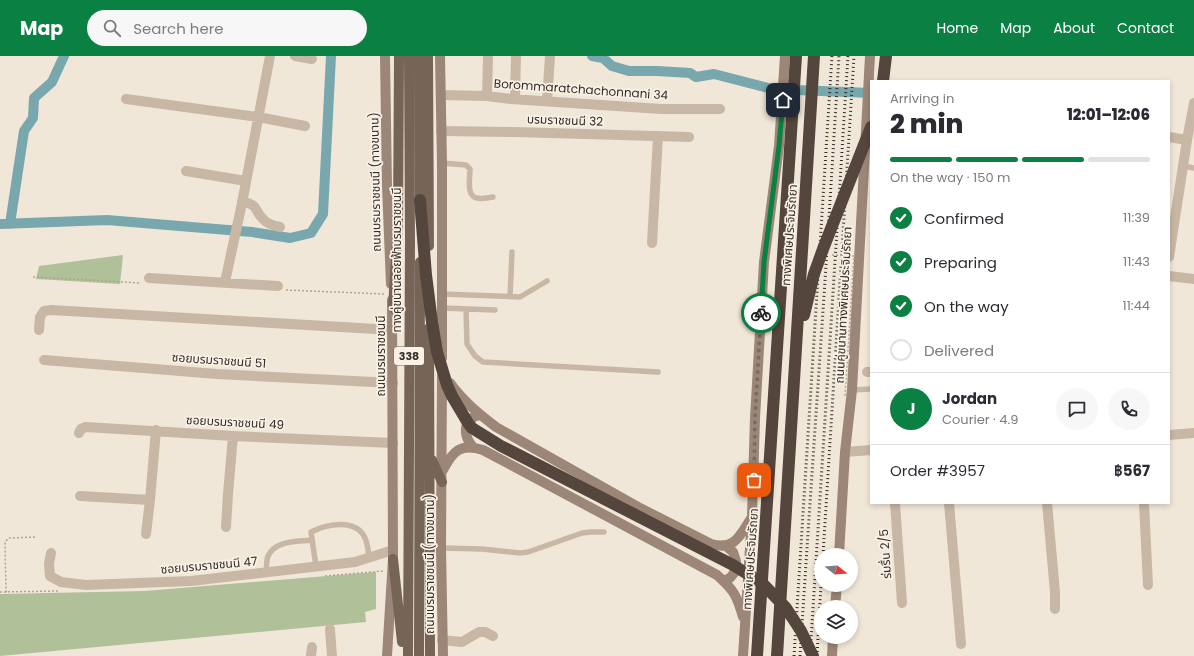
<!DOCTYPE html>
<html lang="en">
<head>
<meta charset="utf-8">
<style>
	:root { --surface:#fff; --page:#f7f7f7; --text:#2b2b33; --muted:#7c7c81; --line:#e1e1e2; --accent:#0b8043 }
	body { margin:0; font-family:Poppins,"Noto Sans Thai",sans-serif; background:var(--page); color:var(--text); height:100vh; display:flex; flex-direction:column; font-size:15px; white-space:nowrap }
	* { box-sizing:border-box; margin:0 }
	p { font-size:13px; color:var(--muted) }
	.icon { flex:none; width:22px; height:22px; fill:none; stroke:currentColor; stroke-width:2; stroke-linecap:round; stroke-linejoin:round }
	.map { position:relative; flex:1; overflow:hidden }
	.details { position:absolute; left:870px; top:24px; width:300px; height:424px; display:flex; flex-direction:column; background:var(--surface); border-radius:0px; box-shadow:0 2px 6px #0003 }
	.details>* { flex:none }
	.needle { width:26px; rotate:107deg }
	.tools { position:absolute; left:814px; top:492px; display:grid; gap:8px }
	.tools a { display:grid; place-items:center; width:44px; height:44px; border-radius:50%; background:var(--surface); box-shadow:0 2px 6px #0003; font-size:20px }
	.pin { position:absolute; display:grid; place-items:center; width:34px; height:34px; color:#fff; margin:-17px; border-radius:8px; box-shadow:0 2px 6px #0006 }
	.courier { position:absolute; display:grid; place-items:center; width:40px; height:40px; margin:-20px; border:3px solid #0b8043; border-radius:50%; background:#fff; color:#222; box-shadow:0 1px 5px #0007 }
	.overview em { font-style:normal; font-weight:800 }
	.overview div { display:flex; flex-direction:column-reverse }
	.overview { display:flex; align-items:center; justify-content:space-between; height:68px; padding:0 20px }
	h1 { font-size:26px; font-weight:800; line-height:30px }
	.bar { display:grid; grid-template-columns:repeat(4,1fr); gap:6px 4px; align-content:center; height:48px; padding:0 20px }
	.bar i { height:5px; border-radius:3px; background:var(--line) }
	.bar .active { background:var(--accent) }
	.bar p { grid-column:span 4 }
	.line { display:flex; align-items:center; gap:10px; padding:0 20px; border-top:1px solid var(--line) }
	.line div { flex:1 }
	.round { display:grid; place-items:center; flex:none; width:42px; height:42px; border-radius:21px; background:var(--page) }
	ol { padding:0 20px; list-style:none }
	li { display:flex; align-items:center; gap:12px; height:44px }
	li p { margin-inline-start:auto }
	li .icon { padding:4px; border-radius:50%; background:var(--accent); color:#fff; stroke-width:4 }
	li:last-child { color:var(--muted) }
	li i { width:22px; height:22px; border:2px solid var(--line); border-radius:50% }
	header { display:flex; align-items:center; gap:24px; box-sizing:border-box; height:56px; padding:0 20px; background:var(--accent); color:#fff }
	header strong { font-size:19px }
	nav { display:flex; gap:22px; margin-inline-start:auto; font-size:14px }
	.search { width:280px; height:36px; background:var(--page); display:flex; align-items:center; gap:10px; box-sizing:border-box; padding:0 14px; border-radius:22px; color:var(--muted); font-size:15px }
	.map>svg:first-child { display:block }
	.green { fill:#b0c099 }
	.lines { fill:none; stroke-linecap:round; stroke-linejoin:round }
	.canal { stroke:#78a8ae; stroke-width:10 }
	.path { stroke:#b4a28f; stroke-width:1.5; stroke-dasharray:2 2; stroke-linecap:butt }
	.service { stroke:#c9b7a5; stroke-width:5.5 }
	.minor { stroke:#c9b7a5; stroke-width:10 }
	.secondary { stroke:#9c8677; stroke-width:10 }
	.primary { stroke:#766457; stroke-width:10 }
	.motorway { stroke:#55463d; stroke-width:12 }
	.rail { stroke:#342c26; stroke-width:3; stroke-dasharray:1 3; stroke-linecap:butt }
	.path-bridge { stroke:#b4a28f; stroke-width:1.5; stroke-dasharray:2 2; stroke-linecap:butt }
	.motorway-bridge { stroke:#55463d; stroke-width:12 }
	.done { stroke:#766d65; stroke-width:4; stroke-dasharray:0 7.2 }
	.route { stroke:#0b8043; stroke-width:5 }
	.labels { text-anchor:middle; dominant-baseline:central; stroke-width:3.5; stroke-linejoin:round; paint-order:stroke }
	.shield { fill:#f9f1e5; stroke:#6f675f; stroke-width:1 }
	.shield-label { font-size:11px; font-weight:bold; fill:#342c26 }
	.street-label { font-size:12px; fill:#342c26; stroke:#f9f1e5 }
</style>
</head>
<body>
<header>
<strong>Map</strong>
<div class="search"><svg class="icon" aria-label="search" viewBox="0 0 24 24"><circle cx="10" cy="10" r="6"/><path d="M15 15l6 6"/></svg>Search here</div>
<nav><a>Home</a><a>Map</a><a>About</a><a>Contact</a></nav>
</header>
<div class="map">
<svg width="1194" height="600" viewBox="0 0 1194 600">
	<rect width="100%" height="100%" fill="#f1e7d9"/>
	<path class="green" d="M 123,199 L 120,228 L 36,223 L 39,210 Z
		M 376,516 L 376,553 L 365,556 L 366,566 L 0,600 L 0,538 L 145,535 Z"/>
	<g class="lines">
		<path class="canal" d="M 592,0 L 603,2 L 612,10 L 629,15 L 657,15 L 690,17 L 696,21 L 714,18 L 772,33 L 871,37
			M 0,168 L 107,164 L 252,176 L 290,182 L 311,177 L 323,158 L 331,0
			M 10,168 L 24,75 L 33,62 L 34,42 L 52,26 L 64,0"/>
		<path class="path" d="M 33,221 L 141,227
			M 286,234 L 384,238
			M 325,520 L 383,515
			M 0,536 L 58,535
			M 7,536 L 6,535 L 5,486 L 9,482 L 37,481"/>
		<path class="service" d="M 442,107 L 466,109 L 470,113 C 470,122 466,140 477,142 C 482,143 488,142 493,141
			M 1183,110 L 1194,112
			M 442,238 L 520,241 L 547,225
			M 510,241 L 512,196
			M 442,252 L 495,254
			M 466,253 L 467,288 L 475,300 L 483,306 L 658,316
			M 852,334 L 871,333
			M 441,492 L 482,493 L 520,497 L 528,496 L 582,477 L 591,476 L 604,476
			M 316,510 L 311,476 C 327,468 356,462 365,482 C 368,488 368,496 369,501
			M 266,516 C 267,512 266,504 268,500 C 276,484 297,486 312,484"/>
		<path class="minor" d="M 295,0 L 312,3
			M 441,39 L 487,40 L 511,43 L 661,53 L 720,53
			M 487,40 L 488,0
			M 515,42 L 516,0
			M 126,43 L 258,61 L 305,70
			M 547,45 L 550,0
			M 441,75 L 515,76 L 689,81
			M 1169,81 L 1187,84
			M 186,115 L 246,125
			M 242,145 C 260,150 253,153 263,163 C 267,168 275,170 280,171
			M 652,187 L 658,80
			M 1169,201 L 1187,84 L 1194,47
			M 1169,220 L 1194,223
			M 149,222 L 278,230
			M 225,226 L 242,147 L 270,0
			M 39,274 L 40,261 L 44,255 L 51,254 L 393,274
			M 44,304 L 217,318 L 393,327
			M 867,316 L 871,316
			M 79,377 L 81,373 L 86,371 L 233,380 L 393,387
			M 1169,379 L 1194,377
			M 845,396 L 871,394
			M 80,440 L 150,444 L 156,374
			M 895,447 L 902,547
			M 949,447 L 961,588
			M 1047,447 L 1055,536 L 1055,553
			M 1144,447 L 1148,529
			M 226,471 L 228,438 L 233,380
			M 146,478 L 150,444
			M 51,497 L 49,508 L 50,520 L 61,526 L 86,529 L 191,525 L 355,506 L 393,494
			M 330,573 L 332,600
			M 442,584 L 462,586 L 479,576 L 485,576 L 493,580
			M 311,600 L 312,591"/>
		<path class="secondary" d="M 385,0 L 387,130 L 391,228
			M 440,0 L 442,107 L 442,302
			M 442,320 L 441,492 L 443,600
			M 450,327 C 463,345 479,358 496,371 L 640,452 L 711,488 C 735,495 740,479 752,461
			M 473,391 C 463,380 462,362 480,359
			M 443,414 C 453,395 460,387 483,394 L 717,519 C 734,534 737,540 743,561
			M 839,499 L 845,396 L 852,334 L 870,0
			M 723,525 L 730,522 L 734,517 L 736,505 L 733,496 L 726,490
			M 835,551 L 837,529
			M 387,600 L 393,503 L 392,244
			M 743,600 L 752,461 L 755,362 L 764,206 L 779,90 L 785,0
			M 832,600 L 833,581"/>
		<path class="primary" d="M 419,0 L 420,152
			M 428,0 L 429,190
			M 393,252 L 398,168 L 399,0
			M 429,272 L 430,600
			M 432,404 L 442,426
			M 393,503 L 402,586
			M 408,600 L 410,186 L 409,0
			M 419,600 L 420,206"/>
		<path class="motorway" d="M 883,25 L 886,0"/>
		<path class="rail" d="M 823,499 L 854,0
			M 794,600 L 832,0
			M 800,600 L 807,492 L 825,225 L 839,0
			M 810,600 L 848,0
			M 817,600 L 821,529"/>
		<path class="path-bridge" d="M 832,199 L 854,200 L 845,340"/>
		<path class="motorway-bridge" d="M 420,144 L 426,219 L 432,266 L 437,296 L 447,329 L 452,340 L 468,367 L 472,372 L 501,390 L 733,509 L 762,527 L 786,552 L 801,575 L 813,600
			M 804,259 L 814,218 L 823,193 L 871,71
			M 757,600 L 796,0
			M 777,600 L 814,0"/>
	</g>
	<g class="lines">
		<path class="done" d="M 754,424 L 755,362 L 761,257"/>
		<path class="route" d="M 761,257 L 764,206 L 779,90 L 783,44"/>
	</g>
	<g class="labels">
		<rect class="shield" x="394" y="291" width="30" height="18" rx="3"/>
		<g class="shield-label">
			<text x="409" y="300">338</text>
		</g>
		<g class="street-label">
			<text transform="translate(581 33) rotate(4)">Borommaratchachonnani 34</text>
			<text transform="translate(565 64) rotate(2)">บรมราชชนนี 32</text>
			<text transform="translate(375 126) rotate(-91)">ถนนบรมราชชนนี (ทางขนาน)</text>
			<text transform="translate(789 179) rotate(-86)">ทางพิเศษประจิมรัถยา</text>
			<text transform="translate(396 204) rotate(-90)">ทางคู่ขนานลอยฟ้าบรมราชชนนี</text>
			<text transform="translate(843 249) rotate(-87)">ถนนคู่ขนานทางพิเศษประจิมรัถยา</text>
			<text transform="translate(380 300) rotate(-90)">ถนนบรมราชชนนี</text>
			<text transform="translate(219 304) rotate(4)">ซอยบรมราชชนนี 51</text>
			<text transform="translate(235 366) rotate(3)">ซอยบรมราชชนนี 49</text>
			<text transform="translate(885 498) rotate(-94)">ร่มรื่น 2/5</text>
			<text transform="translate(750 503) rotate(-86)">ทางพิเศษประจิมรัถยา</text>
			<text transform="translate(429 508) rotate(-90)">ถนนบรมราชชนนี (ทางขนาน)</text>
			<text transform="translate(209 509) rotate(-5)">ซอยบรมราชชนนี 47</text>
		</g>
	</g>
</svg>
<div class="tools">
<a><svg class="needle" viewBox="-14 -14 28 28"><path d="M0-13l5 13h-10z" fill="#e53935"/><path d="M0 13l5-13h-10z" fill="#7c7c81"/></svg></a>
<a><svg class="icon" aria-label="layers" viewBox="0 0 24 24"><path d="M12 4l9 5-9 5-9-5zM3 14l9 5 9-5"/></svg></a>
</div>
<div class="pin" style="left:754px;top:424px;background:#ea580c"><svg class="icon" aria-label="bag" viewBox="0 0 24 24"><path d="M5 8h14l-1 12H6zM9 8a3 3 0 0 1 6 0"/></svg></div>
<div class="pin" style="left:783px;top:44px;background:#1f2937"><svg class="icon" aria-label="home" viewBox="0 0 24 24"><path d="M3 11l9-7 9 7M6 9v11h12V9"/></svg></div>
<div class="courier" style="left:761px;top:257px"><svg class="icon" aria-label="bike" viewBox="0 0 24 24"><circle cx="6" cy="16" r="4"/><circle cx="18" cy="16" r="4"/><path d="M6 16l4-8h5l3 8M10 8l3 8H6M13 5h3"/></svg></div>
<section class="details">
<div class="overview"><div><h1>2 min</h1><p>Arriving in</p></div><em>12:01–12:06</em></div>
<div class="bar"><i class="active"></i><i class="active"></i><i class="active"></i><i></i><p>On the way · 150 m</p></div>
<ol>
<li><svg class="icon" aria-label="check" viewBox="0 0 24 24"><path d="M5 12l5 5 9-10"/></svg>Confirmed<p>11:39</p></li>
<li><svg class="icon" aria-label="check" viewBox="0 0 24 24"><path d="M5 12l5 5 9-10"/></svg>Preparing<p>11:43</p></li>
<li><svg class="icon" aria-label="check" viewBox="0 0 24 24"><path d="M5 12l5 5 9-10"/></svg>On the way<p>11:44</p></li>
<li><i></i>Delivered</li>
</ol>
<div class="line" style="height:72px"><b class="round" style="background:var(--accent);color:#fff">J</b><div><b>Jordan</b><p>Courier · 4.9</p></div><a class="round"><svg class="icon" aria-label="chat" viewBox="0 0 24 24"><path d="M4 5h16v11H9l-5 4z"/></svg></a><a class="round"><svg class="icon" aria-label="phone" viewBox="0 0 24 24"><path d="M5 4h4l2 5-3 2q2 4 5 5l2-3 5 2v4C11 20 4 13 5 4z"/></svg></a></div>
<div class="line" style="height:52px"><div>Order #3957</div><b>฿567</b></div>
</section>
</div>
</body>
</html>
